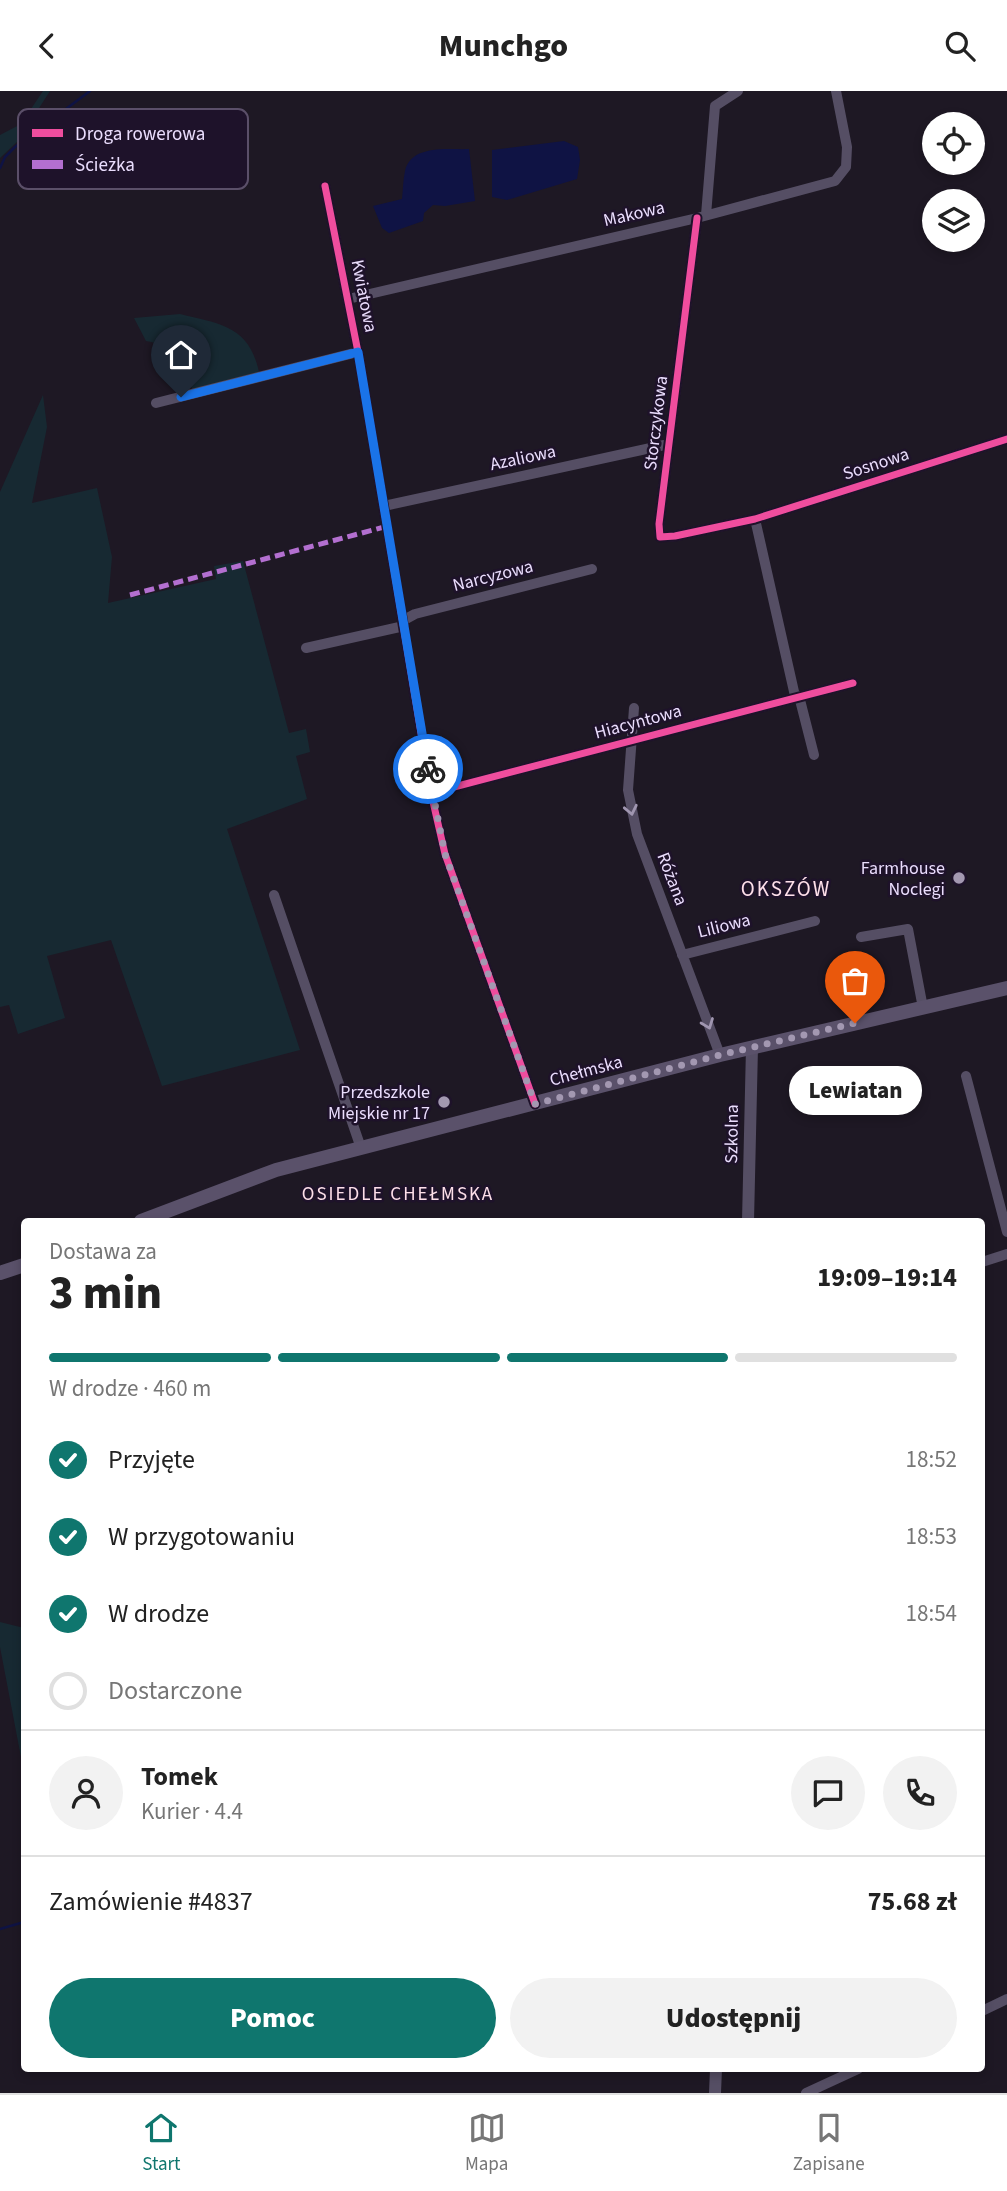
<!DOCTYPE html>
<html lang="pl">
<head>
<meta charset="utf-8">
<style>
	:root { --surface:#fff; --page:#f2f2f2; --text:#222; --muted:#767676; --line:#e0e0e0; --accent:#0f766e }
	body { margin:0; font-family:"Source Sans 3",sans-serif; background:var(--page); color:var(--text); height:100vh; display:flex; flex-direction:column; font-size:26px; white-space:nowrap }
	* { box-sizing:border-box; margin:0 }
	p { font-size:23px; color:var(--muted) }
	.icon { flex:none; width:38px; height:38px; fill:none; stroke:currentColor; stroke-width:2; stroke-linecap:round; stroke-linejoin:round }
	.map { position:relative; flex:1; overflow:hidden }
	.drawer { position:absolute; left:21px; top:1127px; width:964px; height:854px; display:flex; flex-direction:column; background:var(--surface); border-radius:7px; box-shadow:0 4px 10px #0003 }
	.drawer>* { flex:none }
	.buttons { position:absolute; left:922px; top:21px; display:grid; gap:14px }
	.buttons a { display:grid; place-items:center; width:63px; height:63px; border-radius:50%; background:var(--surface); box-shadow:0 4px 10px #0003; font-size:35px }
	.pin { position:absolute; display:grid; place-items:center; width:60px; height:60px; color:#fff; margin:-72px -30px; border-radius:50% 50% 50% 0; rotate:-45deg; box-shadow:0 0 7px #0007 }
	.pin .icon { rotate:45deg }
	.courier { position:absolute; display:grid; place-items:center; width:70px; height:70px; margin:-35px; border:5px solid #1a73e8; border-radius:50%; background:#fff; color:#222; box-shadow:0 2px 9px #0007 }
	.bubble { position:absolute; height:49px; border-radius:24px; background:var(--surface); box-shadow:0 4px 10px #0003; font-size:23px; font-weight:800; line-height:49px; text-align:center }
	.head em { font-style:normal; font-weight:800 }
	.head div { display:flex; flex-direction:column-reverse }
	.head { display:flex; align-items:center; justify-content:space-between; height:119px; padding:0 28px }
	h1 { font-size:46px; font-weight:800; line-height:52px }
	.bar { display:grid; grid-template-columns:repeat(4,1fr); gap:10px 7px; align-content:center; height:84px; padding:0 28px }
	.bar i { height:9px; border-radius:5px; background:var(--line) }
	.bar .on { background:var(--accent) }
	.bar p { grid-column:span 4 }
	.line { display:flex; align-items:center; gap:18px; padding:0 28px; border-top:2px solid var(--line) }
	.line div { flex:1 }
	.round { display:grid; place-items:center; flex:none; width:74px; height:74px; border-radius:37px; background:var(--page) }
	ol { padding:0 28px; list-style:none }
	li { display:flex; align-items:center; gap:21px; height:77px }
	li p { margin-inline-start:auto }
	li .icon { padding:7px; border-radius:50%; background:var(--accent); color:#fff; stroke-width:4 }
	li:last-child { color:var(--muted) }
	li i { width:38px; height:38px; border:4px solid var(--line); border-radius:50% }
	.primary-button { display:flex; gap:14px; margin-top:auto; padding:14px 28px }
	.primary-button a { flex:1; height:80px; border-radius:42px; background:var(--accent); color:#fff; font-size:28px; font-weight:800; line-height:80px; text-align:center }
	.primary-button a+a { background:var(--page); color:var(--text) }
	header { display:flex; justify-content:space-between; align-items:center; height:91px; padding:0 28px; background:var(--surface); font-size:32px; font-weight:800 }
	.menu { display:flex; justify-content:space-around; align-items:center; height:98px; border-top:2px solid var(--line); background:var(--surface); font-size:19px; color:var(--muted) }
	.menu a { display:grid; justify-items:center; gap:4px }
	.menu .on { color:var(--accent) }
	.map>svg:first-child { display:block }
	.green { fill:#172932 }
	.water { fill:#0f1344 }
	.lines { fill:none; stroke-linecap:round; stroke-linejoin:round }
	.stream { stroke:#0f1344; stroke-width:2.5 }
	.minor { stroke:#554e64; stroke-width:10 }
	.tertiary { stroke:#554e64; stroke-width:12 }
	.secondary { stroke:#5a516a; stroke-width:14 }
	.quiet { stroke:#b36fd0; stroke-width:5; stroke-dasharray:10 5; stroke-linecap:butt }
	.cycleway-casing { stroke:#1e122a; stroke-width:11 }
	.cycleway { stroke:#ef4d9e; stroke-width:7 }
	.oneway { stroke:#a096b0 }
	.done { stroke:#a398b1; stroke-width:7; stroke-dasharray:0 12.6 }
	.route { stroke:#1a73e8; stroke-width:9 }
	.poi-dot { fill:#a398b1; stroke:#1e122a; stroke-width:2.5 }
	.labels { text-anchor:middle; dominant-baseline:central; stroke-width:5; stroke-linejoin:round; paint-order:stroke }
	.street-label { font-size:18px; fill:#eaddfd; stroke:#1e122a }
	.poi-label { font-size:18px; fill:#eaddfd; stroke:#1e122a; text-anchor:end }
	.neighbourhood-label { font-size:19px; letter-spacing:2px; fill:#fddfe9; stroke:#1e122a }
	.quarter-label { font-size:21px; letter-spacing:2px; fill:#fddfe9; stroke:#1e122a }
	.key { fill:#1e122a; stroke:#5b4f69; stroke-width:2 }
	.key-label { font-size:19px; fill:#eaddfd }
</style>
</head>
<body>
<header><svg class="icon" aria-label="back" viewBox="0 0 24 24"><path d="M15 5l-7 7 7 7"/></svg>Munchgo<svg class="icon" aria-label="search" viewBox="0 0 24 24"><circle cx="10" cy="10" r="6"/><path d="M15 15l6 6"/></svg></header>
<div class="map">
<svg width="1007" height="2002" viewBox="0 0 1007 2002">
	<rect width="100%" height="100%" fill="#1e1824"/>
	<path class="green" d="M 43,0 L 50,0 L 18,50 L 0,67 L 0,44 L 21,33 Z
		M 180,223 C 221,233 249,235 259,281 L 192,298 C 186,271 176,255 146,250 L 134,227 Z
		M 43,304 L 47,336 L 32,412 L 97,397 L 112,466 L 108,512 L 216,488 L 214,475 L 243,470 L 289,642 L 306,638 L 310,661 L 296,665 L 307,708 L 227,738 L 300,959 L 162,995 L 111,849 L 47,865 L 65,927 L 18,943 L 9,914 L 0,916 L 0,401 Z
		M 0,1531 L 24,1537 L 24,1682 L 0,1556 Z"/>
	<path class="water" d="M 564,50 L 578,56 L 580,69 L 577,88 L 507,109 L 492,106 L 492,59 Z
		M 469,58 L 475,110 L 445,115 L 433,114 L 424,122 L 423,130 L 389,142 L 382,137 L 373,115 L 402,108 C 403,99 403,89 405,80 C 411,53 449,59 469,58 Z"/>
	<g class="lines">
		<path class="stream" d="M 0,77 L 5,66 L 15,56 L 90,0
			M 0,1838 L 24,1831"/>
		<path class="minor" d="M 325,95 L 358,261 L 431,702 L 445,763 L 535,1013
			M 706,124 L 715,15 L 738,0
			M 697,127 L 659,433 L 660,446 L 675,445 L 755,428 L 1007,348
			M 348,208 L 697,127 L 835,90 L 846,76 L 847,56 L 836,0
			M 156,312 L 358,261
			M 384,415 L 669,353
			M 755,428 L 795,605
			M 404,529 L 415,523 L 592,478
			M 306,557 L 404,535
			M 799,605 L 814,664
			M 634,617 L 628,699 L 637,743 L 720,964
			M 431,702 L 853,592
			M 274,804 L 361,1057
			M 861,846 L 908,838 L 923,917
			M 682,864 L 815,830
			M 966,985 L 1007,1141
			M 982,1171 L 1007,1163
			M 982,1920 L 1007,1908
			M 806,2002 L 858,1978"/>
		<path class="tertiary" d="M 748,1130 L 752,956
			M 715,2002 L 716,1978"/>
		<path class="secondary" d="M 141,1130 L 276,1079 L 720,964 L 1007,897
			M 0,1182 L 24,1174"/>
		<path class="quiet" d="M 130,504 L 388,435"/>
		<defs>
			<path id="cycleway" d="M 325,95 L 358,261 L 431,702 L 445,763 L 535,1013
				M 697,127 L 659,433 L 660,446 L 675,445 L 755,428 L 1007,348
				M 431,702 L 853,592"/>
		</defs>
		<use href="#cycleway" class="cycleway-casing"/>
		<use href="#cycleway" class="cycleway"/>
	</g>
	<defs><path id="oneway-chevron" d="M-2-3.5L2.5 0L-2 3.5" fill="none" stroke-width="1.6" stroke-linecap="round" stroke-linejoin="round" transform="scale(1.75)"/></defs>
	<g class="oneway">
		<use href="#oneway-chevron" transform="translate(631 719) rotate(78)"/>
		<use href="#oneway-chevron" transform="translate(708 933) rotate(69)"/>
	</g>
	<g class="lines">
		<path class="done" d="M 428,678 L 445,763 L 535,1013 L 720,964 L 855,932"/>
		<path class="route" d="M 181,306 L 358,261 L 428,678"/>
	</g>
	<g class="poi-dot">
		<circle cx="959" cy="787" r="7"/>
		<circle cx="444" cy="1011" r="7"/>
	</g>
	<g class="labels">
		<g class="street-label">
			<text transform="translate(634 123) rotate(-13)">Makowa</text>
			<text transform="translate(364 205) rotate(79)">Kwiatowa</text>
			<text transform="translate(656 332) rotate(-83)">Storczykowa</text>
			<text transform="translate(523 367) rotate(-12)">Azaliowa</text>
			<text transform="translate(876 373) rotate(-18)">Sosnowa</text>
			<text transform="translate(493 485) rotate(-14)">Narcyzowa</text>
			<text transform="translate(638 631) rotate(-15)">Hiacyntowa</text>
			<text transform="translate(672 788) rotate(69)">Różana</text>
			<text transform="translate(724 835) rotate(-14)">Liliowa</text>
			<text transform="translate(586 980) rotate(-15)">Chełmska</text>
			<text transform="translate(732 1043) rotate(-89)">Szkolna</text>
		</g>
		<g class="poi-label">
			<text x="945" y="777">Farmhouse<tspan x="945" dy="21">Noclegi</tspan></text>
			<text x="430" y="1001">Przedszkole<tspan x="430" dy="21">Miejskie nr 17</tspan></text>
		</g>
		<g class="neighbourhood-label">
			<text x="398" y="1103">OSIEDLE CHEŁMSKA</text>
		</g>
		<g class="quarter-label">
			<text x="786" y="798">OKSZÓW</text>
		</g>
	</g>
	<rect x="18" y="18" width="230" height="80" rx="10" class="key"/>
	<rect x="32" y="38" width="31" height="8" fill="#ef4d9e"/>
	<rect x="32" y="69" width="31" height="9" fill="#b36fd0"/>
	<g class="key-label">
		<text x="75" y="49">Droga rowerowa</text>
		<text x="75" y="80">Ścieżka</text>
	</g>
</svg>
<div class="buttons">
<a><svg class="icon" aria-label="locate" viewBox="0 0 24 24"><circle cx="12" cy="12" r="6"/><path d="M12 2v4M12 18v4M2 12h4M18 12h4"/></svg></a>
<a><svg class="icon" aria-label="layers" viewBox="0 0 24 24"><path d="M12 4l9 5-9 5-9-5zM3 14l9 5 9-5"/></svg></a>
</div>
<div class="pin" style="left:855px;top:932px;background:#ea580c"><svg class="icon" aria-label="bag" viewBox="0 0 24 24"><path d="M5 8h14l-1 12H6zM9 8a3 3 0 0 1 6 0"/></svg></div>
<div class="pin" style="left:181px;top:306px;background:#1f2937"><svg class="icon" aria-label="home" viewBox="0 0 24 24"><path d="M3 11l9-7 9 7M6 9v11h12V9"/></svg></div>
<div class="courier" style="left:428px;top:678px"><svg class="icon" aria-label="bike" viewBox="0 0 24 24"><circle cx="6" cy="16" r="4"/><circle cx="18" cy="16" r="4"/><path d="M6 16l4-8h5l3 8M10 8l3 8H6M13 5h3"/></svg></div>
<div class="bubble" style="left:789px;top:975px;width:133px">Lewiatan</div>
<section class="drawer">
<div class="head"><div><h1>3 min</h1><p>Dostawa za</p></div><em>19:09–19:14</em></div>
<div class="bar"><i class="on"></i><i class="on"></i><i class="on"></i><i></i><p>W drodze · 460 m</p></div>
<ol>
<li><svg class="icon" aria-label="check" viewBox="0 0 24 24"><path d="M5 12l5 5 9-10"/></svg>Przyjęte<p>18:52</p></li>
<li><svg class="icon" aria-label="check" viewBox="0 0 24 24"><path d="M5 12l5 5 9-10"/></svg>W przygotowaniu<p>18:53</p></li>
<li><svg class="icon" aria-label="check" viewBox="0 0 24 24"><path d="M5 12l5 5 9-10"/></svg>W drodze<p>18:54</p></li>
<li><i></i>Dostarczone</li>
</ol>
<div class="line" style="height:126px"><a class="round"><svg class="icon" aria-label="person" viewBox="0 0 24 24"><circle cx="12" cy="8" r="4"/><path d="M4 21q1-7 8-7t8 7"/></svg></a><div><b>Tomek</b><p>Kurier · 4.4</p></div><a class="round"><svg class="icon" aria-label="chat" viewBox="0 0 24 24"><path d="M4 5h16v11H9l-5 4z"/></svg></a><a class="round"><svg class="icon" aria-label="phone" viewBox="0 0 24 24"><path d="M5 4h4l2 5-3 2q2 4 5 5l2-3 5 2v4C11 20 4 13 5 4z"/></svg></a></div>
<div class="line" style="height:91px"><div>Zamówienie #4837</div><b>75.68 zł</b></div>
<div class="primary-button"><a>Pomoc</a><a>Udostępnij</a></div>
</section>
</div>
<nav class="menu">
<a class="on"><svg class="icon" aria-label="home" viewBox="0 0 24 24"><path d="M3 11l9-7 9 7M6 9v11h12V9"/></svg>Start</a>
<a><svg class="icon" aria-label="map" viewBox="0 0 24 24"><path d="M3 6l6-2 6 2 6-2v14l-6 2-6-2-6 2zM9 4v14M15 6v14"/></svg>Mapa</a>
<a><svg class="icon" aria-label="saved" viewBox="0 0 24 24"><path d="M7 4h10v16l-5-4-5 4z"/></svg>Zapisane</a>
</nav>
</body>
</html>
